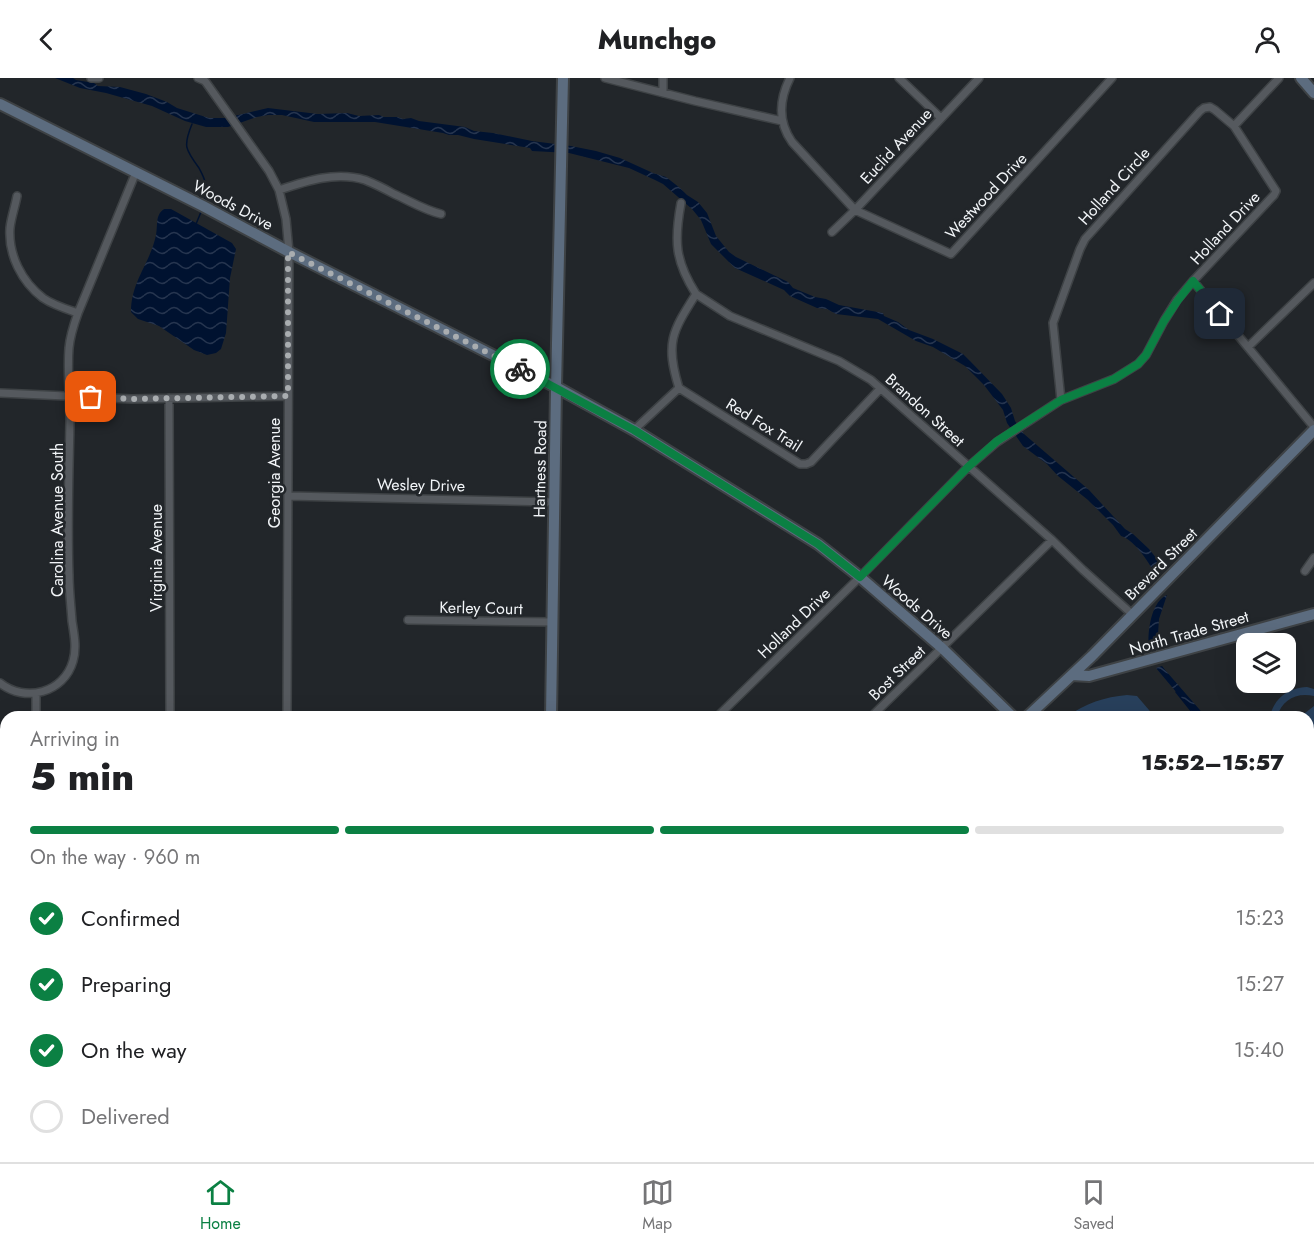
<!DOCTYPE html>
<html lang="en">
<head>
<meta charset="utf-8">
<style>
	:root { --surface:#fff; --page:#f6f6f6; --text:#202124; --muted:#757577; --line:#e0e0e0; --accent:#0b8043 }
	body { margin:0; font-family:Jost,sans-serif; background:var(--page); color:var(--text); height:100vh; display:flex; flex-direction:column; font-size:22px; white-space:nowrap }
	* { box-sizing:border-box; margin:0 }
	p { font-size:20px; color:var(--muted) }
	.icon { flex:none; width:33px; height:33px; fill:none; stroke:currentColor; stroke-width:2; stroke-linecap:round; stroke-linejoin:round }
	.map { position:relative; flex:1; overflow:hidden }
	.side { position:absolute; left:0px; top:633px; width:1314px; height:452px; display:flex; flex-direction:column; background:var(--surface); border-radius:18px 18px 0 0; box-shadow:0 6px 24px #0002 }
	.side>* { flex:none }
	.buttons { position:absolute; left:1236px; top:555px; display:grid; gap:12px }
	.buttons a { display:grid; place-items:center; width:60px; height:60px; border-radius:12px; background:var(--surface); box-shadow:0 6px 24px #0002; font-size:30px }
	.pin { position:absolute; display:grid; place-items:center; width:51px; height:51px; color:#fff; margin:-26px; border-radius:12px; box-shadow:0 3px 9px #0006 }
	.courier { position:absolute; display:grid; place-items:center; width:60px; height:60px; margin:-30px; border:4px solid #0b8043; border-radius:50%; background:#fff; color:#222; box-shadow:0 2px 8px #0007 }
	.head em { font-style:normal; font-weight:800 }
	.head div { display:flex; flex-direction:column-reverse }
	.head { display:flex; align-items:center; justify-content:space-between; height:102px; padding:0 30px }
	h1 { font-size:39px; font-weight:800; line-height:45px }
	.bar { display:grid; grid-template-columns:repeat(4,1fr); gap:9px 6px; align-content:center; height:72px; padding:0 30px }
	.bar i { height:8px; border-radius:4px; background:var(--line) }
	.bar .on { background:var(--accent) }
	.bar p { grid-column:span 4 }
	ol { padding:0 30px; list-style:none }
	li { display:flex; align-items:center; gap:18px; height:66px }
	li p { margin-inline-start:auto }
	li .icon { padding:6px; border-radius:50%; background:var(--accent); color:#fff; stroke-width:4 }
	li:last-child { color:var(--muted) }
	li i { width:33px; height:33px; border:3px solid var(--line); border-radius:50% }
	header { display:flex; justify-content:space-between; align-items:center; height:78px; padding:0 30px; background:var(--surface); font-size:27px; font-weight:800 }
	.dock { display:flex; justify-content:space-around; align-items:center; height:84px; border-top:2px solid var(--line); background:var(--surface); font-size:16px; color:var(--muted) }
	.dock a { display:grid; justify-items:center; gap:3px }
	.dock .on { color:var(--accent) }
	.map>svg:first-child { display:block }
	.park { fill:url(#park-dots) }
	.pitch { fill:#28405c }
	.water { fill:url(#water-waves) }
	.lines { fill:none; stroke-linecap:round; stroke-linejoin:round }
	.stream { stroke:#001230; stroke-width:1.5 }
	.street-casing { stroke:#3e4245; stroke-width:10 }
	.secondary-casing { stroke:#3e4245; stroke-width:14 }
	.highway-casing { stroke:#3e4245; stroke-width:16 }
	.street { stroke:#55595e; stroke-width:7 }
	.secondary { stroke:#5c6c7f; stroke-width:10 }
	.highway { stroke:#6c97cc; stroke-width:14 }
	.done { stroke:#a9adb0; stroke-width:6; stroke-dasharray:0 10.8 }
	.route { stroke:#0b8043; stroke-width:8 }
	.labels { text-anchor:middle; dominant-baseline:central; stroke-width:5; stroke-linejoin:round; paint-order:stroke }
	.street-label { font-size:16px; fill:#f2f5f8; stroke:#22262a }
</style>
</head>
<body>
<header><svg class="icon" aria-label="back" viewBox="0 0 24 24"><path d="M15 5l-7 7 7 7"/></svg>Munchgo<svg class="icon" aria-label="person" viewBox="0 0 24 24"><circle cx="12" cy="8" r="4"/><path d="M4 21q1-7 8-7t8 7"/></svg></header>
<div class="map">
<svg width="1314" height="1084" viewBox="0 0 1314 1084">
	<defs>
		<pattern id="park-dots" width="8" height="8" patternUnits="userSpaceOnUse" patternTransform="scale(1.5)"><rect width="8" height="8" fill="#28405c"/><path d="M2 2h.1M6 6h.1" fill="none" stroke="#485c74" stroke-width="1.8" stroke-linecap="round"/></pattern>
		<pattern id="water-waves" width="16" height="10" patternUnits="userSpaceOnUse" patternTransform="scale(1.5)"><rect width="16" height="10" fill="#001230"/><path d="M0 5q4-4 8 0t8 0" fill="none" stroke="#26354f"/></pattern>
	</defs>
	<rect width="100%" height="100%" fill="#22262a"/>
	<path class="park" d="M 460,1078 L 465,1084 L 95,1084 L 93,1079 Z"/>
	<path class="pitch" d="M 1307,609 L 1314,611 L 1314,618 C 1296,614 1282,622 1277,639 L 1270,639 C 1274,620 1288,610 1307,609 Z
		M 1127,617 L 1137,618 L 1155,639 L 1067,639 C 1085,625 1105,619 1127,617 Z
		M 1314,628 L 1314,697 L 1308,689 L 1308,639 L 1300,639 Z"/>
	<path class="water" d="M 55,0 L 73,0 L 76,2 L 94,5 L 98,8 L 120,9 L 146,16 L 167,24 L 177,30 L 209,40 L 226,40 L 268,30 L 318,36 L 347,35 L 359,38 L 379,37 L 384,39 L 397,39 L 403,41 L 411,40 L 419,43 L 465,49 L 474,53 L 493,55 L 532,63 L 571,68 L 596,73 L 620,80 L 653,95 L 666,99 L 680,110 L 687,117 L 698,124 L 707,135 L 716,158 L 729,174 L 736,179 L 788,204 L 793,210 L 815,219 L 826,221 L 839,227 L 883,235 L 884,238 L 898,244 L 909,252 L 933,261 L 963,276 L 970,283 L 1002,316 L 1011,330 L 1015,343 L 1024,356 L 1089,412 L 1125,451 L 1133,456 L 1149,471 L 1161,486 L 1163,493 L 1160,495 L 1155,495 C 1147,483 1136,463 1121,458 L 1113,447 L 1088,422 L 1058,398 L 1047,386 L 1023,368 L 1007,345 L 1003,332 L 984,307 L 965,288 L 933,269 L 916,263 L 878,241 L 836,236 L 827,231 L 817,230 L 790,218 L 784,212 L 735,190 L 711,166 L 701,142 L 692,131 L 663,106 L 655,102 L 629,90 L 569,75 L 532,73 L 530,70 L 474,61 L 458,57 L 449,57 L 443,55 L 375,44 L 314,44 L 282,37 L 268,37 L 257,39 L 228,49 L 206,49 L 185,43 L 152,28 L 106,15 L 80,10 Z
		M 164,131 L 171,131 L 232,165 L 236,171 L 230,200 L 226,255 L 221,271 L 216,275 L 207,277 L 194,272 L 159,248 L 138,241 L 131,234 C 131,203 150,186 156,157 C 158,147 155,137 164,131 Z
		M 1167,517 L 1159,541 L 1157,571 L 1149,573 C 1147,557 1150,524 1167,517 Z
		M 1162,588 L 1166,593 L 1206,639 L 1197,639 L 1156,590 Z"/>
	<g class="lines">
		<path class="stream" d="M 192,46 C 183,68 185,71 199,90 C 201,94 204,99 205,104 C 207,110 205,117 205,123
			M 196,146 L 201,134
			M 1176,614 L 1196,639"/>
		<defs>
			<path id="street" d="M 91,0 L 99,0
				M 198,0 L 205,3 L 269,93 L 279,112 L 286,141 L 289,174 L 287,639
				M 605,0 L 695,23 L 782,43
				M 790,0 C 779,22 778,44 792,64 L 855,132 L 951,176 L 1112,0
				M 899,0 L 941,40
				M 663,15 L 663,0
				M 1234,48 L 1279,0
				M 279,112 C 306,103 336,93 365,102 C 375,106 385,111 394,116 C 410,123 424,132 441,136
				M 17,118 C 15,129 11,140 10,150 C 8,177 22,204 43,220 C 53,227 66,231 78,235
				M 832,154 L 855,132 L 979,0
				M 1193,203 L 1314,349
				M 696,216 L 730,238 L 839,283 L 871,302 L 1052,462 L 1083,492 L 1133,537
				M 1248,269 L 1314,205
				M 679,310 L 800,386 L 806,386 L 811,384 L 880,311
				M 0,315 L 132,321 L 288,318
				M 169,320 L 170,639
				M 634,352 L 679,310 C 665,265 672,254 696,216 C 675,183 674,163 681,125
				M 288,418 L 554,424
				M 1305,493 L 1314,480
				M 408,542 L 553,544
				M 0,605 C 25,625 64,615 73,583 C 77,570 74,556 72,543 C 71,528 69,512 69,497 C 67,446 69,394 70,343 C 70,319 67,294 69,270 C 70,258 74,246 78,235 L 136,94
				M 36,639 L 36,616
				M 717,639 L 860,499 L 968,389 L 997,364 L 1061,322 L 1114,301 L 1138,286 L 1146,277 L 1164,243 L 1177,222 L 1193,203 L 1274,117 L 1276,113 L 1234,48 L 1215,32 L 1210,29 L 1204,30 L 1200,33 L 1085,161 L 1080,171 L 1053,245 L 1061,322
				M 871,639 L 1052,462
				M 1308,1015 L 1314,1020
				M 1308,1072 L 1314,1065
				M 291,1078 L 295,1084
				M 412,1078 L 416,1084
				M 659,1078 L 661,1084
				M 848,1078 L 850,1084
				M 1099,1078 L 1105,1084
				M 145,1084 L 149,1078
				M 331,1084 L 341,1078
				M 437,1084 L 439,1078
				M 1014,1084 L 1019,1078
				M 1298,1084 L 1303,1078"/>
			<path id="secondary" d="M 1301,0 L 1314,15
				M 0,26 L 203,128 L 289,174 L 556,309 L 634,352 L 818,466 L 860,499 L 942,570 L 1013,639
				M 1072,597 L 1089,598 L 1314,536
				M 551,639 L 556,309 L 563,0
				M 1027,639 L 1092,578 L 1314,352
				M 0,711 L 6,711
				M 1308,889 L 1314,882
				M 0,1044 L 6,1063
				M 11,1078 L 13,1084
				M 572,1078 L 574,1084
				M 1147,1084 L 1152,1078"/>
			<path id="highway" d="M 0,905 L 6,924
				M 0,970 L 6,988
				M 38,1078 L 40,1084
				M 57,1078 L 59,1084"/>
		</defs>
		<use href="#street" class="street-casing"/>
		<use href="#secondary" class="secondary-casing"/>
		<use href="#highway" class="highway-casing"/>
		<use href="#street" class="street"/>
		<use href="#secondary" class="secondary"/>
		<use href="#highway" class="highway"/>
	</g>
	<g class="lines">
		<path class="done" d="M 91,319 L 132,321 L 288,318 L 288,174 L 520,291"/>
		<path class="route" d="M 520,291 L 634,352 L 818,466 L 860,499 L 968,389 L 997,363 L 1061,322 L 1114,301 L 1138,286 L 1146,277 L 1164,243 L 1178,222 L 1193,203 L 1220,236"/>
	</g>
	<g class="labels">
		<g class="street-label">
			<text transform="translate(896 68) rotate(-47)">Euclid Avenue</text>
			<text transform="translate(1114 108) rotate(-48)">Holland Circle</text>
			<text transform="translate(986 118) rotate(-47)">Westwood Drive</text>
			<text transform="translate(233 127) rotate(28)">Woods Drive</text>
			<text transform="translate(1225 150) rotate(-47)">Holland Drive</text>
			<text transform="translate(925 332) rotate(42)">Brandon Street</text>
			<text transform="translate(764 347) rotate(32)">Red Fox Trail</text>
			<text transform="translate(540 391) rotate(-89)">Hartness Road</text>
			<text transform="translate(274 395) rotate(-90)">Georgia Avenue</text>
			<text transform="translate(421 407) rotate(1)">Wesley Drive</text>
			<text transform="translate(57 442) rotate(-90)">Carolina Avenue South</text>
			<text transform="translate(156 480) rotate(-90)">Virginia Avenue</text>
			<text transform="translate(1161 486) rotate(-45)">Brevard Street</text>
			<text transform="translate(917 529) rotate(41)">Woods Drive</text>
			<text transform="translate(481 530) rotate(1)">Kerley Court</text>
			<text transform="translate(794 545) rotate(-44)">Holland Drive</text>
			<text transform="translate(1189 555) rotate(-16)">North Trade Street</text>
			<text transform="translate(897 595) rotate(-44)">Bost Street</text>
		</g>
	</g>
</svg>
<div class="buttons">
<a><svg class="icon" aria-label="layers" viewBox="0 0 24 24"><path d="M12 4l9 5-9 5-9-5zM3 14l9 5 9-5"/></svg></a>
</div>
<div class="pin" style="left:91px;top:319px;background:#ea580c"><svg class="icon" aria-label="bag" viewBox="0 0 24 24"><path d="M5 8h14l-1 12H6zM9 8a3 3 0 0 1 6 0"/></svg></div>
<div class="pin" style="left:1220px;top:236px;background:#1f2937"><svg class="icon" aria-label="home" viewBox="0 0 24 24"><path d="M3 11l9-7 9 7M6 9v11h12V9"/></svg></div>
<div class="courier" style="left:520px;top:291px"><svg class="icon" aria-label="bike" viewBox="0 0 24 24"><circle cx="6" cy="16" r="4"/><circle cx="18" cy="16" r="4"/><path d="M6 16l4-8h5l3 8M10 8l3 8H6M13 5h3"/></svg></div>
<section class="side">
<div class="head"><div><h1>5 min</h1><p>Arriving in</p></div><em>15:52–15:57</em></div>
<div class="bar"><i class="on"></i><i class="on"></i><i class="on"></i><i></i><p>On the way · 960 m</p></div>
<ol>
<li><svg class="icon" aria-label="check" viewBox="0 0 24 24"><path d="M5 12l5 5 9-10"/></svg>Confirmed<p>15:23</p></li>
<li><svg class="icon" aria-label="check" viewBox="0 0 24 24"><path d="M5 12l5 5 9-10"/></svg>Preparing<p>15:27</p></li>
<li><svg class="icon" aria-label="check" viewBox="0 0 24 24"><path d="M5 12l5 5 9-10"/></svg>On the way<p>15:40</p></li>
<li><i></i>Delivered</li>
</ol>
</section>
</div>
<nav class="dock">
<a class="on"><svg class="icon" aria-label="home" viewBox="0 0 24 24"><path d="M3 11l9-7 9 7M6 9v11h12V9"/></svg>Home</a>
<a><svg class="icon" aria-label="map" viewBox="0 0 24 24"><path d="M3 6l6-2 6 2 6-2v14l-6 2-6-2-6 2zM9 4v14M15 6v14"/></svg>Map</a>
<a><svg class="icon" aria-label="saved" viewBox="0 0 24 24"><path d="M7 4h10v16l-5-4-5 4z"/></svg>Saved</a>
</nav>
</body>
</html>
